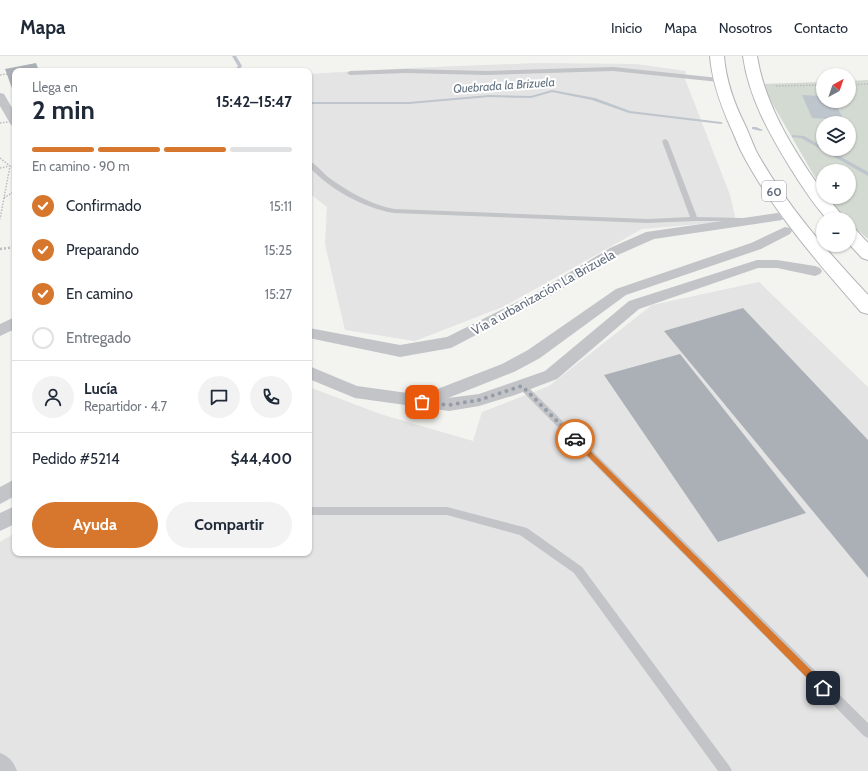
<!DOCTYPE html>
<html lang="es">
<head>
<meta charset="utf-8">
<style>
	:root { --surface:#fff; --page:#f2f2f3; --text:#1f2937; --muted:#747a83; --line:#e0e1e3; --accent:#d6772d }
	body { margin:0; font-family:Cabin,sans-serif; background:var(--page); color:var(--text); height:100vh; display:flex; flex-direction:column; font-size:15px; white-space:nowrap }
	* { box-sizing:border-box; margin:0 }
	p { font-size:13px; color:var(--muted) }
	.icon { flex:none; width:22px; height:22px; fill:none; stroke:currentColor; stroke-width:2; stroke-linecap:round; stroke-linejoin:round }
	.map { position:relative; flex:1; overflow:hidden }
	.drawer { position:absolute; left:12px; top:12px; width:300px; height:488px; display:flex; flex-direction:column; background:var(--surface); border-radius:8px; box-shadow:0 1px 3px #0004 }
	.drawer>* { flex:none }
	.needle { width:26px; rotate:40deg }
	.fabs { position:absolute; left:816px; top:12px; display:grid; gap:8px }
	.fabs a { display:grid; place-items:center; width:40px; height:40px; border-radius:50%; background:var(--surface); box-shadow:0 1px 3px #0004; font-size:20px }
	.pin { position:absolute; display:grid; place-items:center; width:34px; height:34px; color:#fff; margin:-17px; border-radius:8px; box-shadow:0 2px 6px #0006 }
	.courier { position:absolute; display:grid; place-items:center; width:40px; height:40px; margin:-20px; border:3px solid #d6772d; border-radius:50%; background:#fff; color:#222; box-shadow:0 1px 5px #0007 }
	.head em { font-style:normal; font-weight:800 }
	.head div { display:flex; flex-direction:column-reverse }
	.head { display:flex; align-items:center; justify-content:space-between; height:68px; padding:0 20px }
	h1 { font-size:26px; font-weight:800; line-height:30px }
	.bar { display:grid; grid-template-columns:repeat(4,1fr); gap:6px 4px; align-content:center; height:48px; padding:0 20px }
	.bar i { height:5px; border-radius:3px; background:var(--line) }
	.bar .active { background:var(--accent) }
	.bar p { grid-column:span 4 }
	.line { display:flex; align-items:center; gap:10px; padding:0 20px; border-top:1px solid var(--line) }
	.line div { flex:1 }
	.round { display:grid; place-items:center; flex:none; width:42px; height:42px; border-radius:21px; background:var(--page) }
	ol { padding:0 20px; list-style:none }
	li { display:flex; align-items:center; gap:12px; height:44px }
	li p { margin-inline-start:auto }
	li .icon { padding:4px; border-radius:50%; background:var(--accent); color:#fff; stroke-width:4 }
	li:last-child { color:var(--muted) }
	li i { width:22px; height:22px; border:2px solid var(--line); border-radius:50% }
	.primary-button { display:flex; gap:8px; margin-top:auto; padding:8px 20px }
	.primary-button a { flex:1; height:46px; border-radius:24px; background:var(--accent); color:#fff; font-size:16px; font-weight:800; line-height:46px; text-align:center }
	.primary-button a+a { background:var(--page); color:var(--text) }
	header { display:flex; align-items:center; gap:24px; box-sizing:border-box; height:56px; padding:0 20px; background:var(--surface); border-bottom:1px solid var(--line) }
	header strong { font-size:19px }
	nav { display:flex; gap:22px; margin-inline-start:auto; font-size:14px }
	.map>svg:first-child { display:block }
	.built { fill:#e3e4e3 }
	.green { fill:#d3dad1; fill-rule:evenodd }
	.water { fill:#bec5cc }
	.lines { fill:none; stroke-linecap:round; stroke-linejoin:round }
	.stream { fill:#bec5cc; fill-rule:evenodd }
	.building { fill:#abb0b6 }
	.highway-casing { stroke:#b2b4b8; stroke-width:2 }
	.path-far1 { stroke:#bbbcbf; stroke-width:1.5; stroke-dasharray:1.5 1.5; stroke-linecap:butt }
	.path { stroke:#bbbcbf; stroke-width:2.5; stroke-dasharray:2 2; stroke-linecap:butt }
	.lane { fill:#c2c4c8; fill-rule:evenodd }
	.street { fill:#c2c4c8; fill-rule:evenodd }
	.highway { fill:#fff; fill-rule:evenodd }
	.path-bridge { stroke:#bbbcbf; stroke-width:1.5; stroke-dasharray:1.5 1.5; stroke-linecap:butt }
	.route { fill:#d6772d }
	.done { stroke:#969da7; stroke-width:4; stroke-dasharray:0 7.2 }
	.labels { text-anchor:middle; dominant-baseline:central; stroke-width:4; stroke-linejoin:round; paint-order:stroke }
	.far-water-label { font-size:12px; font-style:italic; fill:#657483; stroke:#fff }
	.shield { fill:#fff; stroke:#929aa5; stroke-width:1 }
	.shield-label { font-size:12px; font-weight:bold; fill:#646e7f }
	.street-label { font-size:13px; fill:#646e7f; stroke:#fff }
</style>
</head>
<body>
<header>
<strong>Mapa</strong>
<nav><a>Inicio</a><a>Mapa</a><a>Nosotros</a><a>Contacto</a></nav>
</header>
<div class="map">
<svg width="868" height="715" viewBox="0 0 868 715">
	<rect width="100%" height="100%" fill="#f3f3f0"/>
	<path class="built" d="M 537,7 L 636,8 L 686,15 L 685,23 L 730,139 L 736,165 L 642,173 L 505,250 L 415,285 L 345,274 L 325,188 L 327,151 L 309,137 L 309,18 L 409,12 Z
		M 759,226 L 868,331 L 868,715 L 0,715 L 0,486 L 15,477 L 15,497 L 309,497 L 309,331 L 380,358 L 473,385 L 482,356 L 549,330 L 652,249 Z"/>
	<path class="green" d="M 868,24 L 868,183 L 849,167 L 849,163 L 844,163 L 826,141 L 849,141 L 849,115 L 823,115 L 823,135 L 761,28 L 823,26 L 823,45 L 849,45 L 849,25 ZM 823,67 L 849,67 L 849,93 L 823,93 Z"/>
	<path class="water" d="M 802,39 L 823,40 L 823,45 L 834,45 L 844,64 L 812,62 Z"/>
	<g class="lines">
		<path class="stream" d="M 232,0 L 236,0 L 242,10 L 238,15 L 234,15 L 238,10 Z
			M 552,34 L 595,42 L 630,55 L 721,66 L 723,67 L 721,68 L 629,57 L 592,44 L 552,36 L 531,42 L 489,41 L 409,48 L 309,48 L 309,46 L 409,46 L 489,39 L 531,40 Z
			M 752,71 L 756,71 L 763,74 L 761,75 L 752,73 Z
			M 792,79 L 804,80 L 823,91 L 823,93 L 827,93 L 868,116 L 868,120 L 801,82 L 792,81 Z"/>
	</g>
	<path class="building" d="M 36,7 L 39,15 L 15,15 L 15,34 L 13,35 L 5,13 Z
		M 743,252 L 868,384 L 868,522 L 664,275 Z
		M 680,298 L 806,457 L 718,486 L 604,319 Z"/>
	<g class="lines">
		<defs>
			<path id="highway" d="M 710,0 L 724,0 C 726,25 734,47 745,69 C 749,78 752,86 756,95 C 785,148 827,195 868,239 L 868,258 L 861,256 C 818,207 771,153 741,95 C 737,87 734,78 730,70 C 720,47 712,25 710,0 Z
				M 743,0 L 757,0 C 765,50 794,95 823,136 L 823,141 L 827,141 L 845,163 L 827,163 C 813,148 802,130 791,113 C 769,77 749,42 743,0 Z
				M 849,172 L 855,173 L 868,187 L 868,204 L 862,202 L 849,188 Z"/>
		</defs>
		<use href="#highway" class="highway-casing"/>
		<path class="path-far1" d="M 0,19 L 7,18
			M 849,29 L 868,28
			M 776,30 L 823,29
			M 0,102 L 10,110 L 0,163
			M 0,112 L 10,110 L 15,112
			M 4,142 L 15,135"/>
		<path class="path" d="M 0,193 L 15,191"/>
		<path class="lane" d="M 613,11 L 719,22 L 722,24 L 719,26 L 613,15 L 487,19 L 405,17 L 350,19 L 347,17 L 350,15 L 405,13 L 487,15 Z
			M 665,83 L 668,85 L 697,161 L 742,162 L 746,164 L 744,165 L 694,165 L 648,167 L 394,157 C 363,152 330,133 309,111 L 309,105 C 316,108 322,116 328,121 C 347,135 371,149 394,153 L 648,163 L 690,161 L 662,85 Z
			M 522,327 L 525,328 L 868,667 L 868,682 L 864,680 L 519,332 L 518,330 L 519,328 Z
			M 309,451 L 447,451 L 527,472 L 582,511 L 730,711 L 732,715 L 718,715 L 574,517 L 520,479 L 447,459 L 309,459 Z"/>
		<path class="street" d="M 0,37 L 4,38 L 15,57 L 15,70 L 11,69 L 0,50 Z
			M 777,157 L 782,158 L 784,161 L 782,164 L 654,183 L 620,198 L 547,242 L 451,292 L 400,301 L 309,282 L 309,272 L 400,289 L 447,281 L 537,236 L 610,192 L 646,176 Z
			M 785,171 L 790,172 L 792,175 L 790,178 L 761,193 L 626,239 L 540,302 L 514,316 L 448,342 L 479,338 L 545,315 L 629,245 L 757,204 L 777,204 L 815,210 L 820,212 L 822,215 L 820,218 L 815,220 L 777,212 L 758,212 L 639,253 L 557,323 L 515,339 L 479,350 L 449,355 L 355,342 L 309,323 L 309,310 L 357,330 L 422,339 L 502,308 L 528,294 L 616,233 L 751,187 Z
			M 15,261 L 15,273 L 0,280 L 0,268 Z
			M 15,423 L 15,440 L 0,448 L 0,431 Z
			M 15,450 L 15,468 L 0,475 L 0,457 Z
			M 0,697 C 10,701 13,705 17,715 L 0,715 Z"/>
		<use href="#highway" class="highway"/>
		<path class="path-bridge" d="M 0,67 L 15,65"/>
	</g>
	<path class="route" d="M 575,380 L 826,629 L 828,632 L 826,635 L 823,636 L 820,635 L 573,385 L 573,381 Z"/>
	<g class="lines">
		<path class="done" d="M 422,346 L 449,349 L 479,344 L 522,330 L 575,383"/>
	</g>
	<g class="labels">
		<g class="far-water-label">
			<text transform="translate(504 29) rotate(-4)">Quebrada la Brizuela</text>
		</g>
		<rect class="shield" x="762" y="125" width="24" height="20" rx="3"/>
		<g class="shield-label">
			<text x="774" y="135">60</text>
		</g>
		<g class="street-label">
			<text transform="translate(543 236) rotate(-29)">Vía a urbanización La Brizuela</text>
		</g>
	</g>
</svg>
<div class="fabs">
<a><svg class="needle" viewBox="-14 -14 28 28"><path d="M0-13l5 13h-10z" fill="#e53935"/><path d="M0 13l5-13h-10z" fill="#747a83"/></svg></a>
<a><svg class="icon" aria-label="layers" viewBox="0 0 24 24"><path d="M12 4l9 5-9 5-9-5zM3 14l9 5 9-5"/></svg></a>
<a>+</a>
<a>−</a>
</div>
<div class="pin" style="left:422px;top:346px;background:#ea580c"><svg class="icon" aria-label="bag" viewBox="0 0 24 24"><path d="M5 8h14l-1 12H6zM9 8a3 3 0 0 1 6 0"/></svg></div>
<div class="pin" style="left:823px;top:632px;background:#1f2937"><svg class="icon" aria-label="home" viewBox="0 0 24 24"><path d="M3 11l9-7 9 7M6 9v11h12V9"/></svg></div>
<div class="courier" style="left:575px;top:383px"><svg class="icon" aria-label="car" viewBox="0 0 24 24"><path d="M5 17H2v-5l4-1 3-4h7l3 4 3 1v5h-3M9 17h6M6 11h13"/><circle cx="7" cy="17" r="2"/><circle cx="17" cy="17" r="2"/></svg></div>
<section class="drawer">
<div class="head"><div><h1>2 min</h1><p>Llega en</p></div><em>15:42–15:47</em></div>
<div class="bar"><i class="active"></i><i class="active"></i><i class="active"></i><i></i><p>En camino · 90 m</p></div>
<ol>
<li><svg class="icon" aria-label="check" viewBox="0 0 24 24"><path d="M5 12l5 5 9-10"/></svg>Confirmado<p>15:11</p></li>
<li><svg class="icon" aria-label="check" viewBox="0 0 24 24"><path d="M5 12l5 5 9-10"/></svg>Preparando<p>15:25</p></li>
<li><svg class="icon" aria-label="check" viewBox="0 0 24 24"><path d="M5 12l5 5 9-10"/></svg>En camino<p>15:27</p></li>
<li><i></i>Entregado</li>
</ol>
<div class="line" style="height:72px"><a class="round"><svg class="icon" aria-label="person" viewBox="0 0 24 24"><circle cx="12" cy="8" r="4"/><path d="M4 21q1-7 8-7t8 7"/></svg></a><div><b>Lucía</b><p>Repartidor · 4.7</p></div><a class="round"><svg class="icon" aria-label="chat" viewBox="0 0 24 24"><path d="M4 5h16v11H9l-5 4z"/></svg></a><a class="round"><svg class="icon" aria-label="phone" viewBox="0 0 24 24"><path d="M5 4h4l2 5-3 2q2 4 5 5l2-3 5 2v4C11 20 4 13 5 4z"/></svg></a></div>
<div class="line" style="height:52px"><div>Pedido #5214</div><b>$44,400</b></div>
<div class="primary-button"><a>Ayuda</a><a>Compartir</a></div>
</section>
</div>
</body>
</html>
